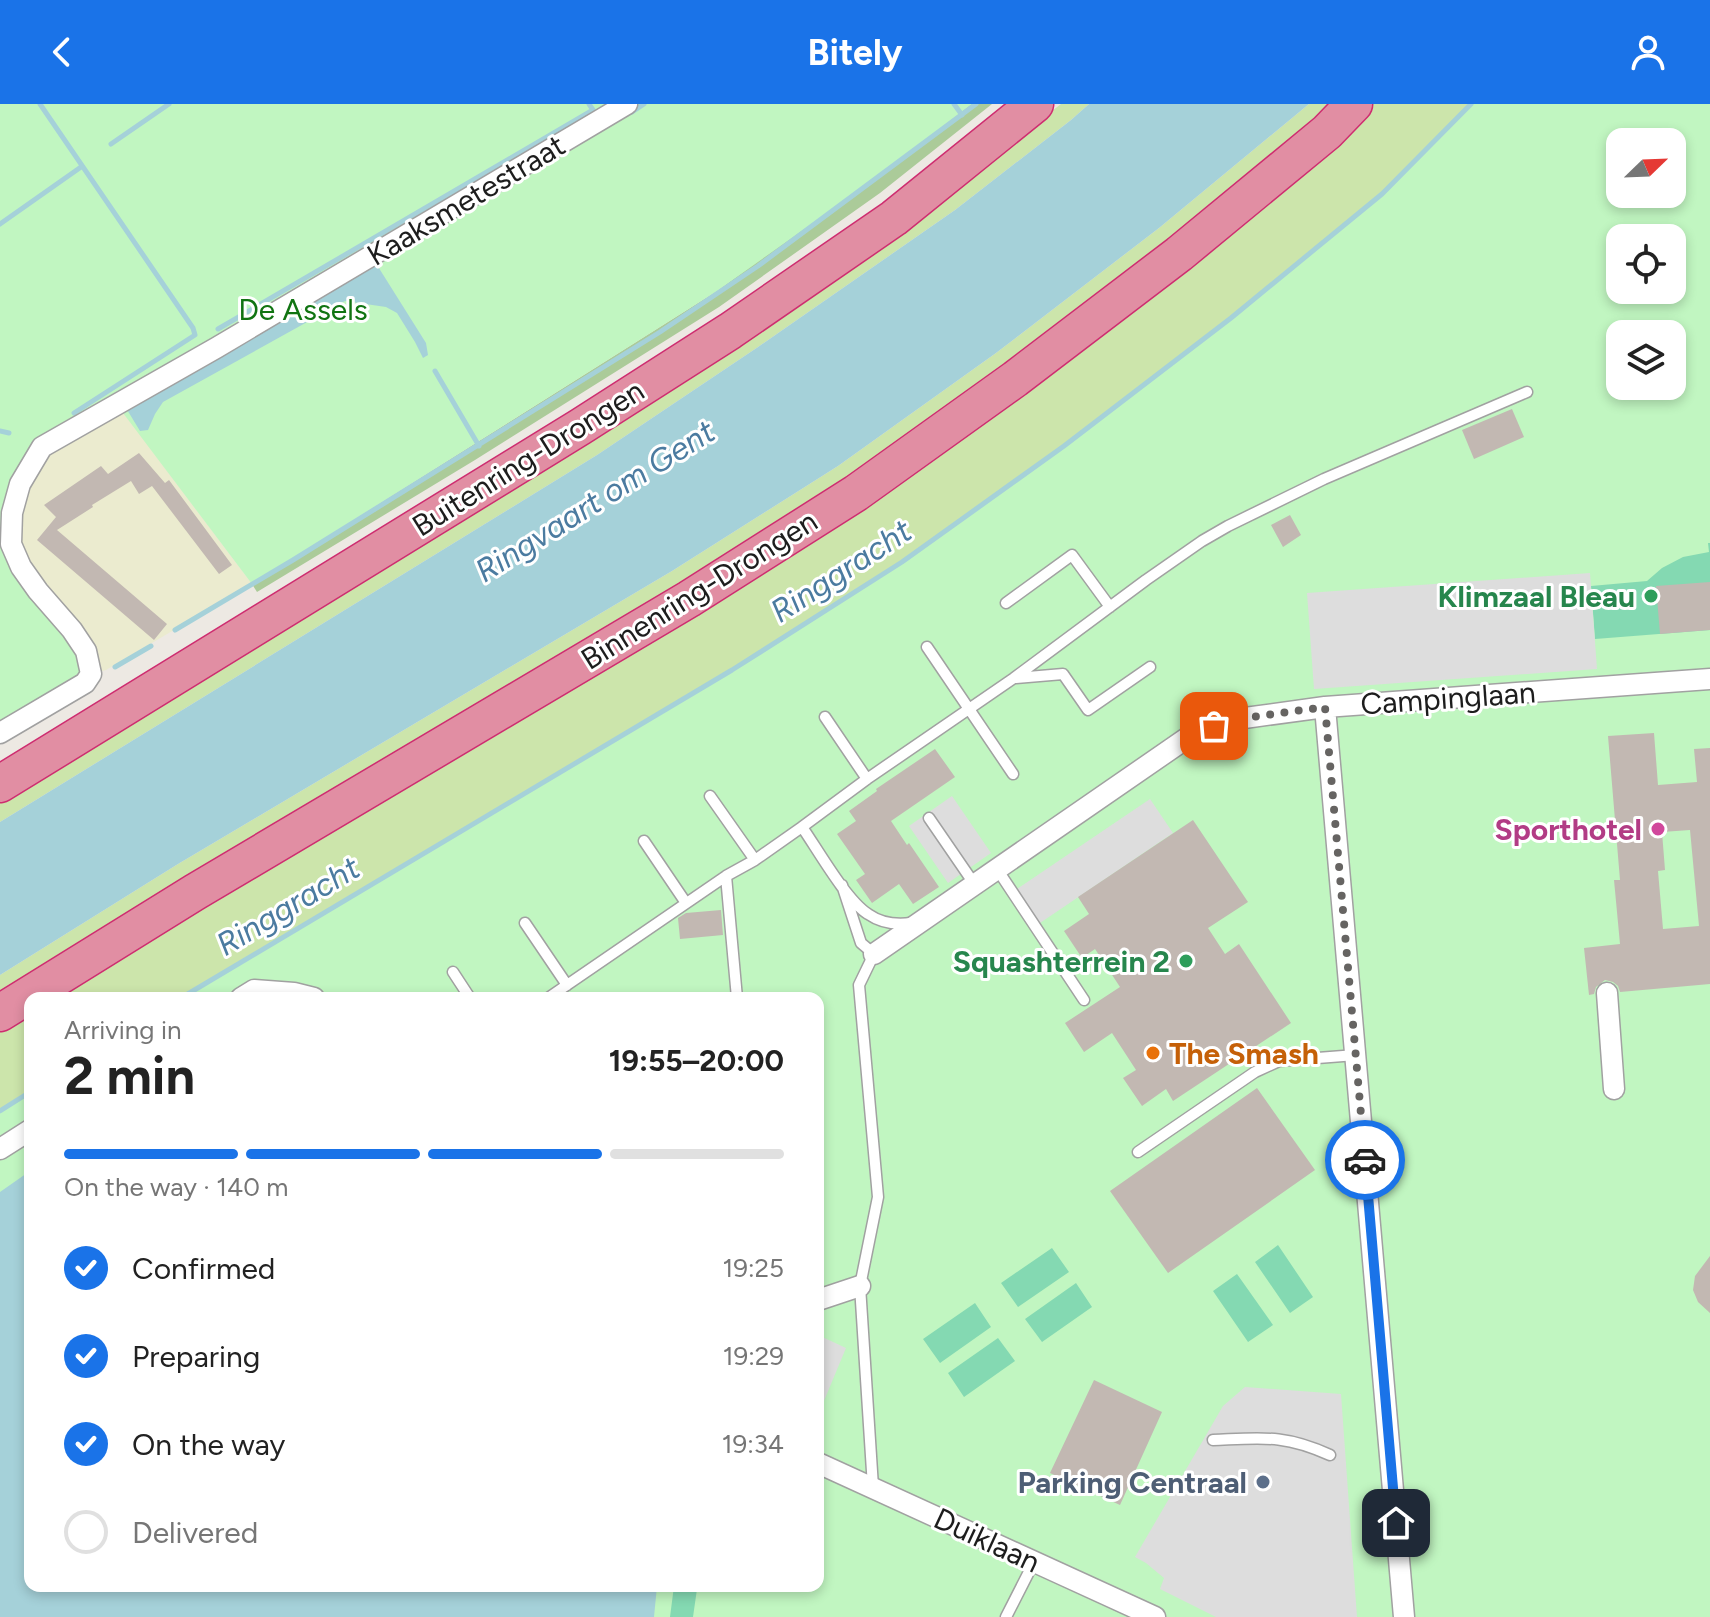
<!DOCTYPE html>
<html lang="en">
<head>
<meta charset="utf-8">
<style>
	:root { --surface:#fff; --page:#f6f6f6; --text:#222; --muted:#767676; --line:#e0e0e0; --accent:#1a73e8 }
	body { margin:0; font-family:Figtree,sans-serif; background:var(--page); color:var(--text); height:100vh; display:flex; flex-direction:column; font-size:30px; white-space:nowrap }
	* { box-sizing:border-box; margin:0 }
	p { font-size:26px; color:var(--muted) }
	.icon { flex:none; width:44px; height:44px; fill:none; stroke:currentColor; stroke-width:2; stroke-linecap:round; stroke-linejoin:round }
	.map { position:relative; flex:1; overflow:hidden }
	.details { position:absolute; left:24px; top:888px; width:800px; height:600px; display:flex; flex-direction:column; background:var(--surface); border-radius:16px; box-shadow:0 4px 12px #0003 }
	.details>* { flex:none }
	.needle { width:52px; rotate:67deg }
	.tools { position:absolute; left:1606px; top:24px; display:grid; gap:16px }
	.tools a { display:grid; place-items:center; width:80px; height:80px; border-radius:16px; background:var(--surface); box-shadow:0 4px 12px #0003; font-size:40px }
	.pin { position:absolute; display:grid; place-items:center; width:68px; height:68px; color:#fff; margin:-34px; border-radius:16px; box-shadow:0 4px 12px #0006 }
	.courier { position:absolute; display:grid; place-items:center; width:80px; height:80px; margin:-40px; border:6px solid #1a73e8; border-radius:50%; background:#fff; color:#222; box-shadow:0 2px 10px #0007 }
	.summary em { font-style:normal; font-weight:700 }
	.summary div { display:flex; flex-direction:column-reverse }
	.summary { display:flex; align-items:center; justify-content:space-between; height:136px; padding:0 40px }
	h1 { font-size:52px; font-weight:700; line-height:60px }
	.bar { display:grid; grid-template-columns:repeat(4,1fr); gap:12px 8px; align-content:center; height:96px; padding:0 40px }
	.bar i { height:10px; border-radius:6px; background:var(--line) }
	.bar .selected { background:var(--accent) }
	.bar p { grid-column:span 4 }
	ol { padding:0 40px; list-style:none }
	li { display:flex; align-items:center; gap:24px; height:88px }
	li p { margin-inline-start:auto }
	li .icon { padding:8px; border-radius:50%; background:var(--accent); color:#fff; stroke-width:4 }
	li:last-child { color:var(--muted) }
	li i { width:44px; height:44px; border:4px solid var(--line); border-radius:50% }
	header { display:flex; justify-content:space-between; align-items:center; height:104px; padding:0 40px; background:var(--accent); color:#fff; font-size:36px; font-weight:700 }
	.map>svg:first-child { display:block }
	.farmland { fill:#ebebcf }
	.grass { fill:#cce5ab }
	.forest { fill:#abcb99 }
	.park { fill:#c1f6c1; fill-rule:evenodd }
	.pitch { fill:#84d9b2 }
	.parking { fill:#ddd }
	.water { fill:#a5d1d9 }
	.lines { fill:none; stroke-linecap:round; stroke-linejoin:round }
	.stream { stroke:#a5d1d9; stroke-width:5 }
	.building { fill:#c2b8b2; fill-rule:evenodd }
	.lane-casing { stroke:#a1a1a1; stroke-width:13 }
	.street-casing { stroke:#a1a1a1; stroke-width:23 }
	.highway-casing { stroke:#ce2d70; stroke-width:39 }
	.lane { stroke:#fff; stroke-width:10 }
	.street { stroke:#fff; stroke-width:20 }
	.highway { stroke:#e18ea3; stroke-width:36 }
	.done { stroke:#666462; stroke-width:8; stroke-dasharray:0 14.4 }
	.route { stroke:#1a73e8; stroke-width:10 }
	.leisure-dot { fill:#2e9e5b; stroke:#fff; stroke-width:3 }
	.hotel-dot { fill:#d1479c; stroke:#fff; stroke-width:3 }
	.food-dot { fill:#e8710a; stroke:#fff; stroke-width:3 }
	.service-dot { fill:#5c6f8a; stroke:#fff; stroke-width:3 }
	.labels { text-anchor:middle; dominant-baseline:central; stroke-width:6; stroke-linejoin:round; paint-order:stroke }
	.street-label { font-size:30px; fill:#1d1d1d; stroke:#fff }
	.park-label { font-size:30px; fill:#117412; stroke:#fff }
	.leisure-label { font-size:30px; font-weight:bold; fill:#27864d; stroke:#fff; text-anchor:end }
	.hotel-label { font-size:30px; font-weight:bold; fill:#b23c85; stroke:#fff; text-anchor:end }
	.food-label { font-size:30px; font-weight:bold; fill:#c56008; stroke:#fff; text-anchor:start }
	.service-label { font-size:30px; font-weight:bold; fill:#4e5e75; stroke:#fff; text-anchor:end }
	.water-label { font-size:32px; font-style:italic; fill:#4b7ba0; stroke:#fff }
</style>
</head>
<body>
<header><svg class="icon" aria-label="back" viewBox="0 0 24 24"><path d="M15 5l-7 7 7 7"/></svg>Bitely<svg class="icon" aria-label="person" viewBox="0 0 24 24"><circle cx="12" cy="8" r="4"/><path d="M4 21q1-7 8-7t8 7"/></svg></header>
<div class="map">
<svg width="1710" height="1513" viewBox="0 0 1710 1513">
	<rect width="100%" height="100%" fill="#ede9e3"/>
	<path class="farmland" d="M 117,300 L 252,480 L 106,566 L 91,570 L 21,463 L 12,409 L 42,343 Z"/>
	<path class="grass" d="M 1061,0 L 1089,0 L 1071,16 L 955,106 L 758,243 L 597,351 L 0,718 L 0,695 L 899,125 Z
		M 1309,0 L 1471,0 L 1382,90 L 1231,214 L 1064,342 L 902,458 L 732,566 L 181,894 L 30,894 L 30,988 L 0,1007 L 0,871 L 178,760 L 672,467 L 838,362 L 996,249 L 1159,124 Z"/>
	<path class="forest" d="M 931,0 L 992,0 L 880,89 L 719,203 L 475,356 L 257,488 L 252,480 L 717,187 L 846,91 Z"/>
	<path class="park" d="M 0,0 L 972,0 L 868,80 L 717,187 L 252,480 L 117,301 L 42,343 L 11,440 L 91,570 L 0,625 Z
		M 1471,0 L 1710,0 L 1710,1513 L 0,1513 L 0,1007 L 30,988 L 30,1482 L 818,1482 L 818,894 L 181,894 L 732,566 L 902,458 L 1064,342 L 1231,214 L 1382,90 ZM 1620,38 L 1672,38 L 1672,90 L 1620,90 ZM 1620,134 L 1672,134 L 1672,186 L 1620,186 ZM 1620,230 L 1672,230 L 1672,282 L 1620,282 Z"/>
	<path class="pitch" d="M 1708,439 L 1710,439 L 1710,526 L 1595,535 L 1591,482 L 1647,477 L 1662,464 L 1683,453 L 1709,448 Z
		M 1278,1141 L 1313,1193 L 1290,1209 L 1255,1158 Z
		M 1052,1144 L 1069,1168 L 1018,1203 L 1001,1179 Z
		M 1237,1170 L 1273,1221 L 1248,1238 L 1213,1187 Z
		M 1076,1179 L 1092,1203 L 1042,1238 L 1025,1215 Z
		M 975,1199 L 991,1223 L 940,1259 L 923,1235 Z
		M 998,1234 L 1015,1257 L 964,1293 L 948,1269 Z
		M 674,1482 L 697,1485 L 693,1513 L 670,1513 Z"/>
	<path class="parking" d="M 1590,469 L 1597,565 L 1314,585 L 1307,489 Z
		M 952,692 L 991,749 L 948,779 L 909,722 Z
		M 1150,695 L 1173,729 L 1040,819 L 1017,785 Z
		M 818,1231 L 846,1244 L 821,1304 L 818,1302 Z
		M 1245,1283 L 1341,1290 L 1357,1513 L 1216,1513 L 1160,1485 L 1164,1474 L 1146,1459 L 1135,1453 L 1223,1302 Z"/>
	<path class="water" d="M 1089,0 L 1309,0 L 1159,124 L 996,249 L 838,362 L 672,467 L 178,760 L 0,871 L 0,718 L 597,351 L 758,243 L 955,106 L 1071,16 Z
		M 370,161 L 377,161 L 426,239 L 428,251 L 423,254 L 415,238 L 397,209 L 386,203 L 345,197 L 163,298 L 155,310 L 148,326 L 140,327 L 126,304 Z
		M 30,1067 L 30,1482 L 657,1482 L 654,1513 L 0,1513 L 0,1088 Z"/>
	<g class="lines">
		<path class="stream" d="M 40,0 L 193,224 L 195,231 L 74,309
			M 954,0 L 962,11
			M 632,8 L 644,0
			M 111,40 L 169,0
			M 0,120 L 81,63
			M 218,225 L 593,6 L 589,0
			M 435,267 L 479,342
			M 0,327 L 9,329
			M 175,526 L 293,456 L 660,228 L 758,162 L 976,0
			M 115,563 L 151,542
			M 181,894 L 732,566 L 902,458 L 1064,342 L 1231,214 L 1382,90 L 1471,0
			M 0,1007 L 30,988"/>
	</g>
	<path class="building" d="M 1512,305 L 1524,333 L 1474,355 L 1462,326 Z
		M 139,349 L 165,379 L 169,376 L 232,461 L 219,470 L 152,382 L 139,390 L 131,377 L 92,401 L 93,403 L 57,426 L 167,520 L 154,536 L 37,436 L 56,413 L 44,401 L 101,362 L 108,370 Z
		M 1290,411 L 1301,431 L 1283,443 L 1271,421 Z
		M 1710,478 L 1710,526 L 1660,530 L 1656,482 Z
		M 1654,629 L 1658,681 L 1697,678 L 1694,645 L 1710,644 L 1710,880 L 1620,888 L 1618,882 L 1613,878 L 1605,876 L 1596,883 L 1594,890 L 1589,891 L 1584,844 L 1620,840 L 1614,776 L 1620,776 L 1608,632 ZM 1690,726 L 1699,822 L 1663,825 L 1658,767 L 1665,766 L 1662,728 Z
		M 935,645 L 955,673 L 891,717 L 907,741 L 909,739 L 939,783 L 913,800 L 899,780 L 872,799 L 856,776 L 865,770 L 837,730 L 856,717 L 849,707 L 877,687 L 876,685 Z
		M 1193,716 L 1248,798 L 1208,824 L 1225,850 L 1239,840 L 1291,919 L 1173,997 L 1166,985 L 1142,1002 L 1123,974 L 1136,966 L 1112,929 L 1084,948 L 1065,919 L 1120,883 L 1095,845 L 1082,854 L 1064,827 L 1089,810 L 1078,793 Z
		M 721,806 L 723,831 L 680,835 L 678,814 L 686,809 Z
		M 1257,984 L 1315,1066 L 1168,1169 L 1110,1087 Z
		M 1710,1152 L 1710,1209 L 1698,1198 L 1693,1186 L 1695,1172 Z
		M 1094,1276 L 1162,1308 L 1120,1401 L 1050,1369 Z"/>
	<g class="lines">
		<defs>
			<path id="lane" d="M 1006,499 L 1072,451 L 1110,503
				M 927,543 L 1013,670
				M 1016,574 L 1063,570 L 1088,606 L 1150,563
				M 825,613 L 867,675
				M 710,692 L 755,756
				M 929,714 L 975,781
				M 802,723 L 867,675 L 1014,574 L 1146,476 L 1202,437 L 1228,422 L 1324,375 L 1527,288
				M 644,737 L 686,799
				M 997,765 L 1084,896
				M 726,772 L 737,894
				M 842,781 L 861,839 L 874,850 L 859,881 L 878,1093 L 860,1182 L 873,1383
				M 525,819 L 567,881
				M 453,868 L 470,894
				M 548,894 L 726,772 L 755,756 L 802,723 C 818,746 846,796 868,810 C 881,819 897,821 911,819
				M 1138,1048 L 1255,968 L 1279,957 L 1356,951
				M 1213,1336 C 1262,1334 1284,1330 1330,1351
				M 1006,1513 L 1034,1458"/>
			<path id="street" d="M 1325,603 L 1404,1513
				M 0,629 L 85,579 L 91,570 L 86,547 L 72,526 L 38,487 L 21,463 L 11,440 L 12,409 L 20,380 L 42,343 L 216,244 L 627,0
				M 874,850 L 1197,627 L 1230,616 L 1325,603 L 1710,575
				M 1607,889 L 1614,985
				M 241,894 L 254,886 L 294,889 L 314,894
				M 0,1045 L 30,1026
				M 818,1196 L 860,1182
				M 818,1359 L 1155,1513"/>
			<path id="highway" d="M 0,680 L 580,323 L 730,227 L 894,114 L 1035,0
				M 0,909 L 195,788 L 689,495 L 856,389 L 1015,275 L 1179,150 L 1327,28 L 1354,0"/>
		</defs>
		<use href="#lane" class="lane-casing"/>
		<use href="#street" class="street-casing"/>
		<use href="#highway" class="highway-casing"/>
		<use href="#lane" class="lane"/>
		<use href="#street" class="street"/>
		<use href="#highway" class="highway"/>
	</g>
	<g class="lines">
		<path class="done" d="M 1214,622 L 1230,616 L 1325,603 L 1365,1056"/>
		<path class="route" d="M 1365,1056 L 1396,1419"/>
	</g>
	<g class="leisure-dot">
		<circle cx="1651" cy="492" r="8"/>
		<circle cx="1186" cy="857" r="8"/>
	</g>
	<circle class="hotel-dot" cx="1658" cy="725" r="8"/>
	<circle class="food-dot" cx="1153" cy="949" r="8"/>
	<circle class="service-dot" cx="1263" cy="1378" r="8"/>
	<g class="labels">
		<g class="street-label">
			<text transform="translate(466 96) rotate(-31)">Kaaksmetestraat</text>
			<text transform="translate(528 354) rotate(-32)">Buitenring-Drongen</text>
			<text transform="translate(699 486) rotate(-32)">Binnenring-Drongen</text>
			<text transform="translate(1448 594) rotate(-4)">Campinglaan</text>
			<text transform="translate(987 1436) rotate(25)">Duiklaan</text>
		</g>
		<g class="park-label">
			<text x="303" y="205">De Assels</text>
		</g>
		<g class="leisure-label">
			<text x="1635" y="492">Klimzaal Bleau</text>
			<text x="1170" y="857">Squashterrein 2</text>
		</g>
		<g class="hotel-label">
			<text x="1642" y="725">Sporthotel</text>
		</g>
		<g class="food-label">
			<text x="1169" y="949">The Smash</text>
		</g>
		<g class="service-label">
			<text x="1247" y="1378">Parking Centraal</text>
		</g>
		<g class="water-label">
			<text transform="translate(595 397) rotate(-32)">Ringvaart om Gent</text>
			<text transform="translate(841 467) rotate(-33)">Ringgracht</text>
			<text transform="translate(288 802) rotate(-31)">Ringgracht</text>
		</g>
	</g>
</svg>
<div class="tools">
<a><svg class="needle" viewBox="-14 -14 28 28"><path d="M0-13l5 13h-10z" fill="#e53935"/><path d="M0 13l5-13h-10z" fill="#767676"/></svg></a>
<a><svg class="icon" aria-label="locate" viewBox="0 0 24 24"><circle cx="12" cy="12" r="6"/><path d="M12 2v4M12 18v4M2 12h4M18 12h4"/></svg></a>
<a><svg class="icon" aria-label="layers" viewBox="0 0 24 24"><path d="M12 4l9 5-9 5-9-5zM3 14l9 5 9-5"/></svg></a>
</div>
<div class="pin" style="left:1214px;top:622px;background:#ea580c"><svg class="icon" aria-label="bag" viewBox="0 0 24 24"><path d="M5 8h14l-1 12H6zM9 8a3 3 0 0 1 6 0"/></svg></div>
<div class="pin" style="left:1396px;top:1419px;background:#1f2937"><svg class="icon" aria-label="home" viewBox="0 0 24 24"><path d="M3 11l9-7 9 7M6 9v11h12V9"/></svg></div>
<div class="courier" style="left:1365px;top:1056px"><svg class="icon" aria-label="car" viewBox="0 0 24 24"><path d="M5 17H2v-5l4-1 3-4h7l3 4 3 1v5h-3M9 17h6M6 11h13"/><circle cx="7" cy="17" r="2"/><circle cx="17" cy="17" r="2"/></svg></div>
<section class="details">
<div class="summary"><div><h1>2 min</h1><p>Arriving in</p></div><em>19:55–20:00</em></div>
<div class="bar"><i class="selected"></i><i class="selected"></i><i class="selected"></i><i></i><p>On the way · 140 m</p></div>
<ol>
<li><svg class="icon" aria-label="check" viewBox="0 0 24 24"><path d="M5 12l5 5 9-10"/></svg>Confirmed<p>19:25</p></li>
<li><svg class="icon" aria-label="check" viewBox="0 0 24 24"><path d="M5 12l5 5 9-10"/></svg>Preparing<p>19:29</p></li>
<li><svg class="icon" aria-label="check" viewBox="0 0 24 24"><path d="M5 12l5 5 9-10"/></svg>On the way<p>19:34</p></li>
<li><i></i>Delivered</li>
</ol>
</section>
</div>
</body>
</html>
